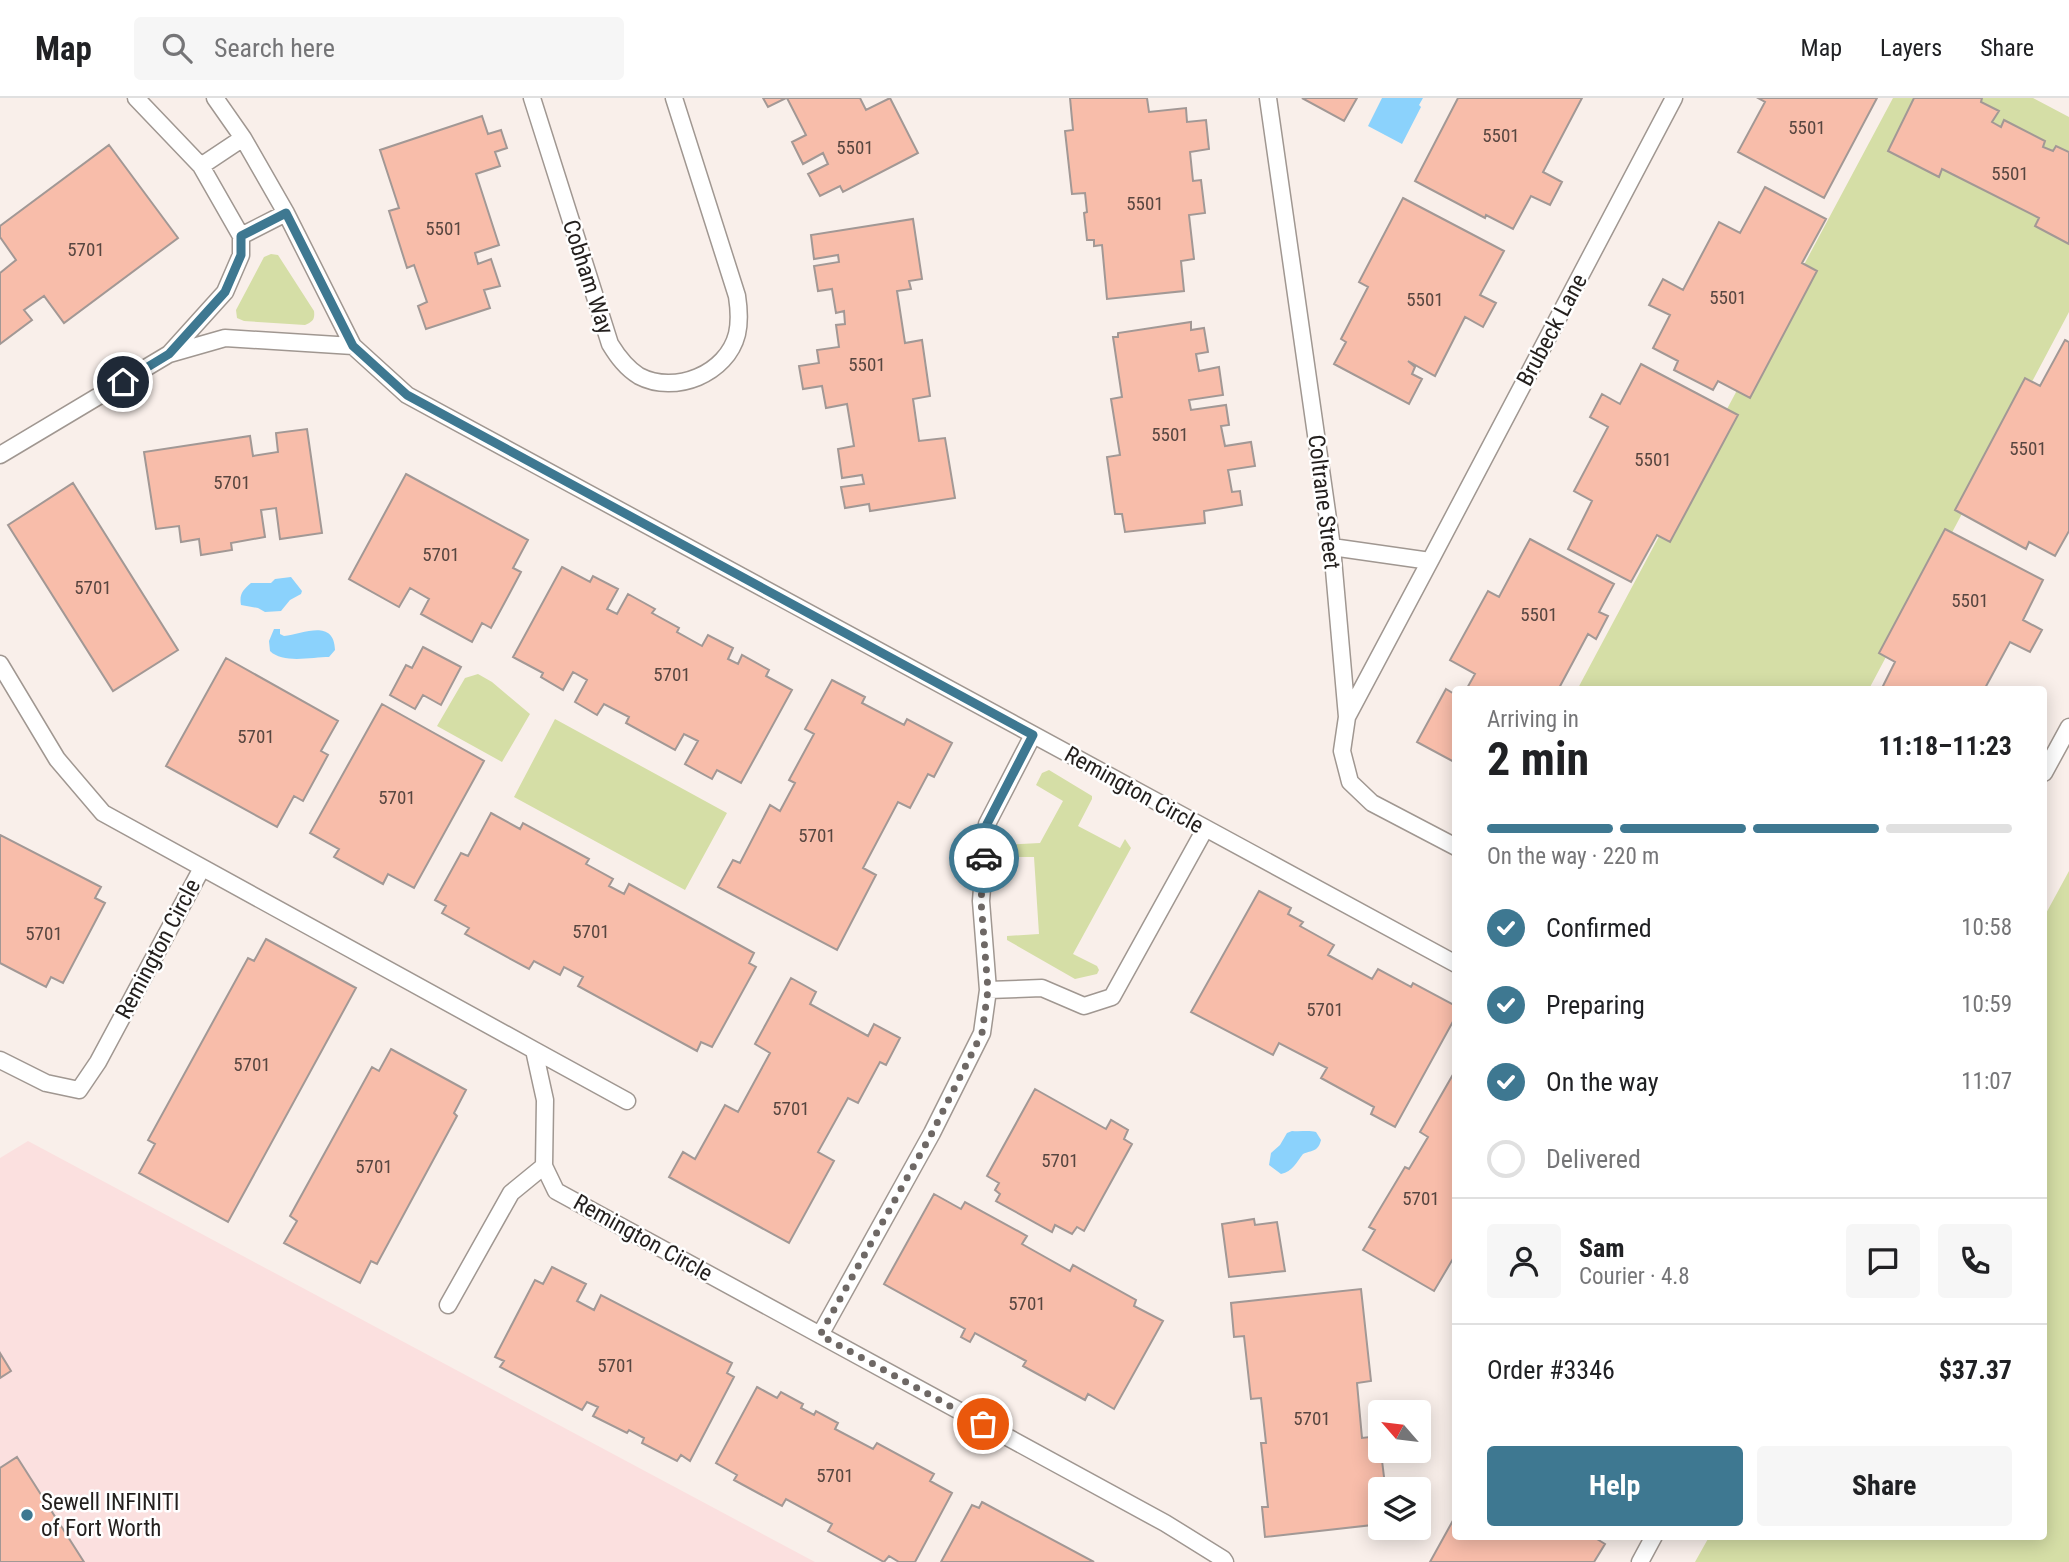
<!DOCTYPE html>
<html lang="en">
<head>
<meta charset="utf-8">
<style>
	:root { --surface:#fff; --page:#f6f6f6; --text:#202124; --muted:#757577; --line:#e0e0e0; --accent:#3e7891 }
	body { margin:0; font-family:"Roboto Condensed",sans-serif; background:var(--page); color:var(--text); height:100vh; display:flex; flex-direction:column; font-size:26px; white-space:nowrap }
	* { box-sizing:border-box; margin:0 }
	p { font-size:23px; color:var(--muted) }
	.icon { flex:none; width:38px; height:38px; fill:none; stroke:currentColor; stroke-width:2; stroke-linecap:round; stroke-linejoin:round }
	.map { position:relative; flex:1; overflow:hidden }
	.panel { position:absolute; left:1452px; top:588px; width:595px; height:854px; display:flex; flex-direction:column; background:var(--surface); border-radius:7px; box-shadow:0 4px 18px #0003 }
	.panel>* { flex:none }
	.needle { width:46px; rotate:298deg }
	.tools { position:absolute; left:1368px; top:1302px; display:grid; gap:14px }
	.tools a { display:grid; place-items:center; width:63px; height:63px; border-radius:7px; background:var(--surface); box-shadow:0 4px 18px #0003; font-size:35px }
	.pin { position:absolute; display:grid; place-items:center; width:60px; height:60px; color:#fff; margin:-30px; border:4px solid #fff; border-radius:50%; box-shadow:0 2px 7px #0007 }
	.courier { position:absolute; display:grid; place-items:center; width:70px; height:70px; margin:-35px; border:5px solid #3e7891; border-radius:50%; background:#fff; color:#222; box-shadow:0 2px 9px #0007 }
	.overview em { font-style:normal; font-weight:700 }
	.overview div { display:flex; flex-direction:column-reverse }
	.overview { display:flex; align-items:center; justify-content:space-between; height:119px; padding:0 35px }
	h1 { font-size:46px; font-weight:700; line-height:52px }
	.bar { display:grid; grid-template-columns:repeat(4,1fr); gap:10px 7px; align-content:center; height:84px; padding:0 35px }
	.bar i { height:9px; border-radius:5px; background:var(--line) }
	.bar .selected { background:var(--accent) }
	.bar p { grid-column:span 4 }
	.line { display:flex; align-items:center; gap:18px; padding:0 35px; border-top:2px solid var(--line) }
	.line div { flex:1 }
	.round { display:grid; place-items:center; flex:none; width:74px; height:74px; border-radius:7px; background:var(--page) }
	ol { padding:0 35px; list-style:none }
	li { display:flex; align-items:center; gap:21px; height:77px }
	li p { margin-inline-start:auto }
	li .icon { padding:7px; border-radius:50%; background:var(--accent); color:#fff; stroke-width:4 }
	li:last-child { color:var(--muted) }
	li i { width:38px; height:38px; border:4px solid var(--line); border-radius:50% }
	.button { display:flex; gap:14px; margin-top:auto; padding:14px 35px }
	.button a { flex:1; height:80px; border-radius:7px; background:var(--accent); color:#fff; font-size:28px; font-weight:700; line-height:80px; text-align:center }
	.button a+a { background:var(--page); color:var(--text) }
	header { display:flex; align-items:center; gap:42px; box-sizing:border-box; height:98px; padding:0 35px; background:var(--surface); border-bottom:2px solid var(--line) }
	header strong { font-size:33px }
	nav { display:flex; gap:38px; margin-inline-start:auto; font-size:24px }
	.search { width:490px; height:63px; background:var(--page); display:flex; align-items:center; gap:18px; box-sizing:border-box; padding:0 24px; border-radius:7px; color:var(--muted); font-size:26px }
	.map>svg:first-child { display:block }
	.commercial { fill:#fbe0df }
	.green { fill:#d5dea6 }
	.water { fill:#8bd2fc }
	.building { fill:#f8bdaa; stroke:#a29895; stroke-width:2 }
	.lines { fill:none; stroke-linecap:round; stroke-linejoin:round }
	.service-casing { stroke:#a09791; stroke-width:19 }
	.service { stroke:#fff; stroke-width:16 }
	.done { stroke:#6e6865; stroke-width:7; stroke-dasharray:0 12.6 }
	.route { stroke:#3e7891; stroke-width:9 }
	.poi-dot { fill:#3e7891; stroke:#fff; stroke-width:2.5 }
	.labels { text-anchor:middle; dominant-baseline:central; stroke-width:5; stroke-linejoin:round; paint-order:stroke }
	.number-label { font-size:19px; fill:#584640 }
	.street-label { font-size:23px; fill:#231f1d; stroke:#fff }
	.poi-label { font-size:23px; fill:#231f1d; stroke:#fff; text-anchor:start }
</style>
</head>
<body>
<header>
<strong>Map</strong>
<div class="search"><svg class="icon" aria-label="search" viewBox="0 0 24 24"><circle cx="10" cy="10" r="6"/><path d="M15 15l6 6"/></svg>Search here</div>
<nav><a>Map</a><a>Layers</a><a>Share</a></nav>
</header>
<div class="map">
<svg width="2069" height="1464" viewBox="0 0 2069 1464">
	<rect width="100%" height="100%" fill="#f9efea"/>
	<path class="commercial" d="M 28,1043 L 815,1464 L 0,1464 L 0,1060 Z"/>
	<path class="green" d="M 1893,0 L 2033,0 L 2069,19 L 2069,214 L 1869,591 L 1577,592 Z
		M 271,156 L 278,157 L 314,213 C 315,221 313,224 305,227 L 244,223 L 237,220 L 236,212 L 264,159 Z
		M 478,576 L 492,584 L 530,616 L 502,664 L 437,628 L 465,580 Z
		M 555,621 L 727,715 L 685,792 L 514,699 Z
		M 1049,672 L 1092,698 L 1092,701 L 1078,728 L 1120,750 L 1125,741 L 1131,750 L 1073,856 L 1097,868 L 1099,872 L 1097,876 L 1075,881 L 1007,842 L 1007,838 L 1039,836 L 1034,759 L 1004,759 L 1000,754 L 1003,747 L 1040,745 L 1063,703 L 1036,687 L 1042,675 Z
		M 2069,773 L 2069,1464 L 1695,1464 L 1709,1439 L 2044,1438 L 2044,819 Z"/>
	<path class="water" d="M 1382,0 L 1423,0 L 1419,7 L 1421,9 L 1402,46 L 1368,28 Z
		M 291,479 L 302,493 L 301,496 L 290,502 L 281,513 L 265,514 L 258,510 L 241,507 C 239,496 243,492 251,485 L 271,485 L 275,481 Z
		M 274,531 L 280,531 L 280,536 L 284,538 C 303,536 334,520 335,552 L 329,559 C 312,559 283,566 270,553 L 269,543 Z
		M 1292,1033 C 1301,1034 1308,1032 1316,1034 L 1321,1042 C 1318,1054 1312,1052 1303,1056 C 1296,1065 1293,1073 1281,1076 L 1269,1067 L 1271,1055 L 1280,1047 L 1287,1035 Z"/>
	<path class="building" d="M 763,0 L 786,0 L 768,9 Z
		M 787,0 L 860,0 L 866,12 L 890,0 L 918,55 L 843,94 L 840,88 L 820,98 L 808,76 L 828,66 L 823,55 L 803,66 L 792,44 L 806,37 Z
		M 1070,0 L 1147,0 L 1149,14 L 1186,10 L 1187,24 L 1206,22 L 1209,51 L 1190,54 L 1193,83 L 1201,82 L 1205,115 L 1189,117 L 1194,161 L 1181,163 L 1184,193 L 1107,201 L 1102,147 L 1094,148 L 1094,142 L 1087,142 L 1084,115 L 1087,114 L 1085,95 L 1072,96 L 1065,33 L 1073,32 Z
		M 1302,0 L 1357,0 L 1344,23 Z
		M 1458,0 L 1582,0 L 1543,74 L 1562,84 L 1550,107 L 1531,98 L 1513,131 L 1486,117 L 1485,120 L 1415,83 Z
		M 1758,0 L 1877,0 L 1824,100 L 1738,54 L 1765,4 Z
		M 1914,0 L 1982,0 L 1981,4 L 1999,13 L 1992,24 L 2001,29 L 2004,22 L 2045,43 L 2043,49 L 2053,53 L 2056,48 L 2069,54 L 2069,146 L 2035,128 L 2039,120 L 1942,71 L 1939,79 L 1888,53 Z
		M 482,18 L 488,36 L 501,32 L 507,50 L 495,54 L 500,68 L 476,76 L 499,147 L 475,155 L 478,166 L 491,161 L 500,188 L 484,192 L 490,210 L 426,231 L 418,208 L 427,204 L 414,167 L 407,170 L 389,113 L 399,110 L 380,52 Z
		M 109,47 L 178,140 L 64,225 L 44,198 L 24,212 L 32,222 L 0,246 L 0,175 L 16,162 L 0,139 L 0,128 Z
		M 1765,89 L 1826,121 L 1802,165 L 1817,173 L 1750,300 L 1718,283 L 1713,292 L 1674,272 L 1678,263 L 1653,250 L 1670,217 L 1649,207 L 1663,181 L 1683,192 L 1719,124 L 1740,135 Z
		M 1403,100 L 1504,153 L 1480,197 L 1496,205 L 1483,229 L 1465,219 L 1435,278 L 1408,263 L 1415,269 L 1412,276 L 1422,281 L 1409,306 L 1334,266 L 1346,244 L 1341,241 L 1368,189 L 1359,184 Z
		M 913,121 L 922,181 L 909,183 L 911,191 L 897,193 L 905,245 L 922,242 L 930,298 L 913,301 L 919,343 L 945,340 L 955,400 L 870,413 L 869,406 L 845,410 L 841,389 L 864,386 L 862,377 L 842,380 L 838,351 L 854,348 L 847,306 L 826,310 L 822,288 L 803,291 L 799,268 L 819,265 L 817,252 L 839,249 L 836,227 L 845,226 L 844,213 L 836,215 L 832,191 L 818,193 L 814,168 L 839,164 L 838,157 L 814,161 L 811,137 Z
		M 1191,224 L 1191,232 L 1204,230 L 1208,254 L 1196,256 L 1199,273 L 1219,269 L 1223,297 L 1189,302 L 1191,312 L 1226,307 L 1229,327 L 1221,328 L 1225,348 L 1251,344 L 1255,368 L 1228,372 L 1232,394 L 1240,393 L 1242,407 L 1204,413 L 1205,425 L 1125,434 L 1122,416 L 1115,416 L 1107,359 L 1120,357 L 1111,301 L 1122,299 L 1113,239 L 1118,239 L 1118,235 Z
		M 2065,242 L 2069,244 L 2069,433 L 2055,458 L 2029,444 L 2026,451 L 1955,412 L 2025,280 L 2040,288 Z
		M 1641,266 L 1738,317 L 1670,444 L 1657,437 L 1631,484 L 1568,451 L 1592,403 L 1574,393 L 1608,329 L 1590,319 L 1602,296 L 1620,306 Z
		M 307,331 L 322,435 L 280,441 L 276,410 L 261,412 L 265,439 L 231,445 L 232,452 L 201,457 L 199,441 L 181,444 L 179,428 L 156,431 L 144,354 L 250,338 L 253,358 L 278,354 L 276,335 Z
		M 406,376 L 528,442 L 513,470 L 521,474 L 491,530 L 482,525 L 472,544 L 421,516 L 429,501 L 410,490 L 399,509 L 349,481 Z
		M 73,385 L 178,552 L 113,593 L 8,427 Z
		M 1945,431 L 2043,482 L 2023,522 L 2042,532 L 2030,554 L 2010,544 L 1984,592 L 1881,592 L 1895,564 L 1879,555 Z
		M 1530,441 L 1614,486 L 1599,514 L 1608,518 L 1596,541 L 1588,536 L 1558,592 L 1466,592 L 1475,576 L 1450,562 L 1488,493 L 1499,499 Z
		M 562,469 L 590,484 L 593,478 L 618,491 L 607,511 L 617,516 L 628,496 L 655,511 L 652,515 L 679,530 L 677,534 L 702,548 L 708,537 L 733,550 L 728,561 L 738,566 L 742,557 L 769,572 L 766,578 L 792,592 L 741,685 L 717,672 L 712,681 L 685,666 L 698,643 L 684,636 L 675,652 L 626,625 L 629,619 L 604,606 L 597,617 L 575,604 L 587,582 L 573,574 L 563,592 L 541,579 L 543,575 L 513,559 Z
		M 423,549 L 461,569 L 441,607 L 423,597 L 415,611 L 390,597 L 406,567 L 412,570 Z
		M 226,560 L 338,623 L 321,653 L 328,657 L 303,703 L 294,698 L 277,729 L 166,668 Z
		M 832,582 L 865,599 L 862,605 L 904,627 L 907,621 L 952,645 L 934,679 L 928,676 L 910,710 L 898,704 L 863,770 L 876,777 L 837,852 L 718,789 L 733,762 L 740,765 L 770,707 L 780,713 L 795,685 L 789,682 L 814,636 L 805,631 Z
		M 1446,591 L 1456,597 L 1456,665 L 1417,644 Z
		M 382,606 L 484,663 L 414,790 L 388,776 L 383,786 L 334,759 L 339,751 L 310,735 Z
		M 491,715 L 520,731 L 523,725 L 589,761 L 586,766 L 613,781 L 609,788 L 624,796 L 629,786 L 754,855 L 749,865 L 756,869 L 712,949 L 701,944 L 697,953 L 578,888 L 583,879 L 564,869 L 560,877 L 534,863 L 529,871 L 465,836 L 469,830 L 442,815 L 446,808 L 435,802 L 461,755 L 468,758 Z
		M 0,737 L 101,789 L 95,800 L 105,805 L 63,885 L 51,879 L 46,889 L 0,865 Z
		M 1259,793 L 1291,810 L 1288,816 L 1303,824 L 1300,828 L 1334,847 L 1328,857 L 1372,881 L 1378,871 L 1411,889 L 1413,885 L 1456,908 L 1456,918 L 1395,1029 L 1371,1016 L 1374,1009 L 1321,980 L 1327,970 L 1279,945 L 1273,957 L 1191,914 Z
		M 266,841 L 356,890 L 228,1124 L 139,1075 L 155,1046 L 148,1042 L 248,860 L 254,863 Z
		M 791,880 L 816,894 L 810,906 L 868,938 L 874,926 L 900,940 L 886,967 L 880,964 L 858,1005 L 848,1000 L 818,1054 L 834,1063 L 789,1145 L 669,1079 L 683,1054 L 695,1061 L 725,1007 L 738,1014 L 770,955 L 755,946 Z
		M 391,951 L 466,992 L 454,1015 L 457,1018 L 377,1166 L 371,1163 L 360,1185 L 284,1145 L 297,1123 L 290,1118 L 372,969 L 379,973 Z
		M 1455,973 L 1456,1160 L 1454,1159 L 1434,1193 L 1363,1152 L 1375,1132 L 1369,1129 L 1405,1069 L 1409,1071 L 1428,1039 L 1420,1034 Z
		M 1035,991 L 1106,1031 L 1111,1022 L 1128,1032 L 1124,1041 L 1132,1046 L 1084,1133 L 1077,1129 L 1072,1136 L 1055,1127 L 1052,1134 L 996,1103 L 1000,1096 L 995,1092 L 999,1085 L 987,1078 Z
		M 934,1096 L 961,1111 L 965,1104 L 1027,1138 L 1022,1146 L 1070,1173 L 1073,1167 L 1136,1202 L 1134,1208 L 1163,1223 L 1114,1311 L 1088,1296 L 1085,1302 L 1023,1268 L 1026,1263 L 975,1235 L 970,1244 L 961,1239 L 965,1231 L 884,1186 Z
		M 1254,1121 L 1255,1127 L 1277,1124 L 1285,1173 L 1229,1179 L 1222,1126 Z
		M 552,1169 L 586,1186 L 577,1203 L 594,1212 L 601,1197 L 732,1265 L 727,1275 L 734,1279 L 690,1363 L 681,1357 L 677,1363 L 642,1345 L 644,1340 L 629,1332 L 627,1335 L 593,1318 L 598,1309 L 587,1304 L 582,1312 L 500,1269 L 504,1263 L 495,1259 L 535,1182 L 543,1186 Z
		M 1361,1191 L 1371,1283 L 1357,1285 L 1362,1340 L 1379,1338 L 1385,1387 L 1394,1386 L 1395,1391 L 1381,1391 L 1381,1426 L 1265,1439 L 1262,1409 L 1268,1409 L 1261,1345 L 1266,1345 L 1261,1300 L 1251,1301 L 1244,1238 L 1234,1239 L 1231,1205 Z
		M 0,1255 L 11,1273 L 0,1280 Z
		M 757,1289 L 777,1300 L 781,1294 L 803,1306 L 801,1310 L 814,1317 L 816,1313 L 838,1325 L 835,1331 L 873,1351 L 877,1345 L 934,1376 L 930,1383 L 952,1395 L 915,1464 L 899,1464 L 889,1458 L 884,1464 L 828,1433 L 832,1426 L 786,1401 L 782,1408 L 734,1382 L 737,1377 L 716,1365 Z
		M 17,1359 L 84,1464 L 0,1464 L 0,1370 Z
		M 982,1404 L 1094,1464 L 941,1464 L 972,1407 L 979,1410 Z
		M 1456,1417 L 1456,1438 L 1592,1438 L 1605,1446 L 1594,1464 L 1430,1464 Z"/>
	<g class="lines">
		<defs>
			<path id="service" d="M 136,0 L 201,68 L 241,138 L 241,157 L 225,194 L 169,256
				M 215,0 L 243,40 L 286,115 L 353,248 L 407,297 L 1456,866
				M 532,0 L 610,246 C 618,259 626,270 639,278 C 675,297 727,276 737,236 C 740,223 739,211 737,198 L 674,0
				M 1268,0 L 1332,449 L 1347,619 L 1342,653 L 1350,684 L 1372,705 L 1456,749
				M 201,68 L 243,40
				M 241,138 L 286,115
				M 0,357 L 169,256 L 225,240 L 353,248
				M 1332,449 L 1430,463 L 1674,0
				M 0,566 L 57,661 L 103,715 L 534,952 L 545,1002 L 544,1068 L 556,1093 L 1165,1425 L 1223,1461 L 1225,1464
				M 1347,619 L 1430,463
				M 2044,675 L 2069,629
				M 988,892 L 1042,890 L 1084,908 L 1112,899 L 1205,731
				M 534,952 L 627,1003
				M 0,962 L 46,985 L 79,992 L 98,964 L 202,770
				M 448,1207 L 511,1095 L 544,1068
				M 820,1237 L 932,1035 L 982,935 L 988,892 L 981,803 L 987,726 L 1033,637
				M 1640,1464 L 1654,1438"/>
		</defs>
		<use href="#service" class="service-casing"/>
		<use href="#service" class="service"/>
	</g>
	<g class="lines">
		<path class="done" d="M 983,1326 L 820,1237 L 932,1035 L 982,935 L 988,892 L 981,803 L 984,760"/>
		<path class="route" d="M 123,284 L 169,256 L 225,194 L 241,157 L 241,138 L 286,115 L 353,248 L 407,297 L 1033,637 L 987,726 L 984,760"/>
	</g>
	<circle class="poi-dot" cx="27" cy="1417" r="7"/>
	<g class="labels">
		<g class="number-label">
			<text x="1807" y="29">5501</text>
			<text x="1501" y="37">5501</text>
			<text x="855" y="49">5501</text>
			<text x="2010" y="75">5501</text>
			<text x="1145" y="105">5501</text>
			<text x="444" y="130">5501</text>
			<text x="86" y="151">5701</text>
			<text x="1728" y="199">5501</text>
			<text x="1425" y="201">5501</text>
			<text x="867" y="266">5501</text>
			<text x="1170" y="336">5501</text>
			<text x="2028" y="350">5501</text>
			<text x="1653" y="361">5501</text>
			<text x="232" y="384">5701</text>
			<text x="441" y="456">5701</text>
			<text x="93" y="489">5701</text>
			<text x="1970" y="502">5501</text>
			<text x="1539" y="516">5501</text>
			<text x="672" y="576">5701</text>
			<text x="256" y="638">5701</text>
			<text x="397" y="699">5701</text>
			<text x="817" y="737">5701</text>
			<text x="591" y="833">5701</text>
			<text x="44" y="835">5701</text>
			<text x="1325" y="911">5701</text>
			<text x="252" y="966">5701</text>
			<text x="791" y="1010">5701</text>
			<text x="1060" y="1062">5701</text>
			<text x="374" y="1068">5701</text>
			<text x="1421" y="1100">5701</text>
			<text x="1027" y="1205">5701</text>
			<text x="616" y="1267">5701</text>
			<text x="1312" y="1320">5701</text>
			<text x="835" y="1377">5701</text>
		</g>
		<g class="street-label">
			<text transform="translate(588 179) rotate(72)">Cobham Way</text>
			<text transform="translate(1552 232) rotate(-62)">Brubeck Lane</text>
			<text transform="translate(1324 404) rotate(83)">Coltrane Street</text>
			<text transform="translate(1134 692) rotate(29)">Remington Circle</text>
			<text transform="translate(158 851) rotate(-62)">Remington Circle</text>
			<text transform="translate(643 1140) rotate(29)">Remington Circle</text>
		</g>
		<g class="poi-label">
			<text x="41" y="1404">Sewell INFINITI<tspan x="41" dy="26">of Fort Worth</tspan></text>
		</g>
	</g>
</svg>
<div class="tools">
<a><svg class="needle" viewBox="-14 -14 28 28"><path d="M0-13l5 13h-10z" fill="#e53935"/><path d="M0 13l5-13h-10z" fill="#757577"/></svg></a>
<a><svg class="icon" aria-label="layers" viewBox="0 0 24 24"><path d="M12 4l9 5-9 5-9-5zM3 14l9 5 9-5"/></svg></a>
</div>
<div class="pin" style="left:983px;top:1326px;background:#ea580c"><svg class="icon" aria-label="bag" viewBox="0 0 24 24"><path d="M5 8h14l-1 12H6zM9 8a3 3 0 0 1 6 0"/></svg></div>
<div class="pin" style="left:123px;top:284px;background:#1f2937"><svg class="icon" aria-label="home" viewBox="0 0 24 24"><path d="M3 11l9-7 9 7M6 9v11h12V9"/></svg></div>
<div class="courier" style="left:984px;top:760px"><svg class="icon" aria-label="car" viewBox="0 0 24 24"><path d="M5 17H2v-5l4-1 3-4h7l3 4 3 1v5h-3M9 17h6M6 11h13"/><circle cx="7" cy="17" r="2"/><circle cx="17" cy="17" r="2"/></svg></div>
<section class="panel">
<div class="overview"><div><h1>2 min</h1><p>Arriving in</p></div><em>11:18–11:23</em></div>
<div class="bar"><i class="selected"></i><i class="selected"></i><i class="selected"></i><i></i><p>On the way · 220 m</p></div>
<ol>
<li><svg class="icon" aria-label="check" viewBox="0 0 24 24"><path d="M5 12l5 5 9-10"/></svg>Confirmed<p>10:58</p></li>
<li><svg class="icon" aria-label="check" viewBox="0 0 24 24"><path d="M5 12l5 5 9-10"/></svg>Preparing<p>10:59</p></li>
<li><svg class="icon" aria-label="check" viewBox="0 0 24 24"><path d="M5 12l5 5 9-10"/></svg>On the way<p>11:07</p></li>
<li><i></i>Delivered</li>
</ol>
<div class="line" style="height:126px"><a class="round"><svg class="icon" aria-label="person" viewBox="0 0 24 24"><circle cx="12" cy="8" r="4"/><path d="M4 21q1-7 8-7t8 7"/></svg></a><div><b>Sam</b><p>Courier · 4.8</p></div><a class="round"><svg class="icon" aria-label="chat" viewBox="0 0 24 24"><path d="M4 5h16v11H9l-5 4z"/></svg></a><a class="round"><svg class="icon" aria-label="phone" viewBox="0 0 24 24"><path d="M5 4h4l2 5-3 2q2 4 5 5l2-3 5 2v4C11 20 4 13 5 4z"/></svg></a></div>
<div class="line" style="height:91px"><div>Order #3346</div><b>$37.37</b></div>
<div class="button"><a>Help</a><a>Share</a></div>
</section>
</div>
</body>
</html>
